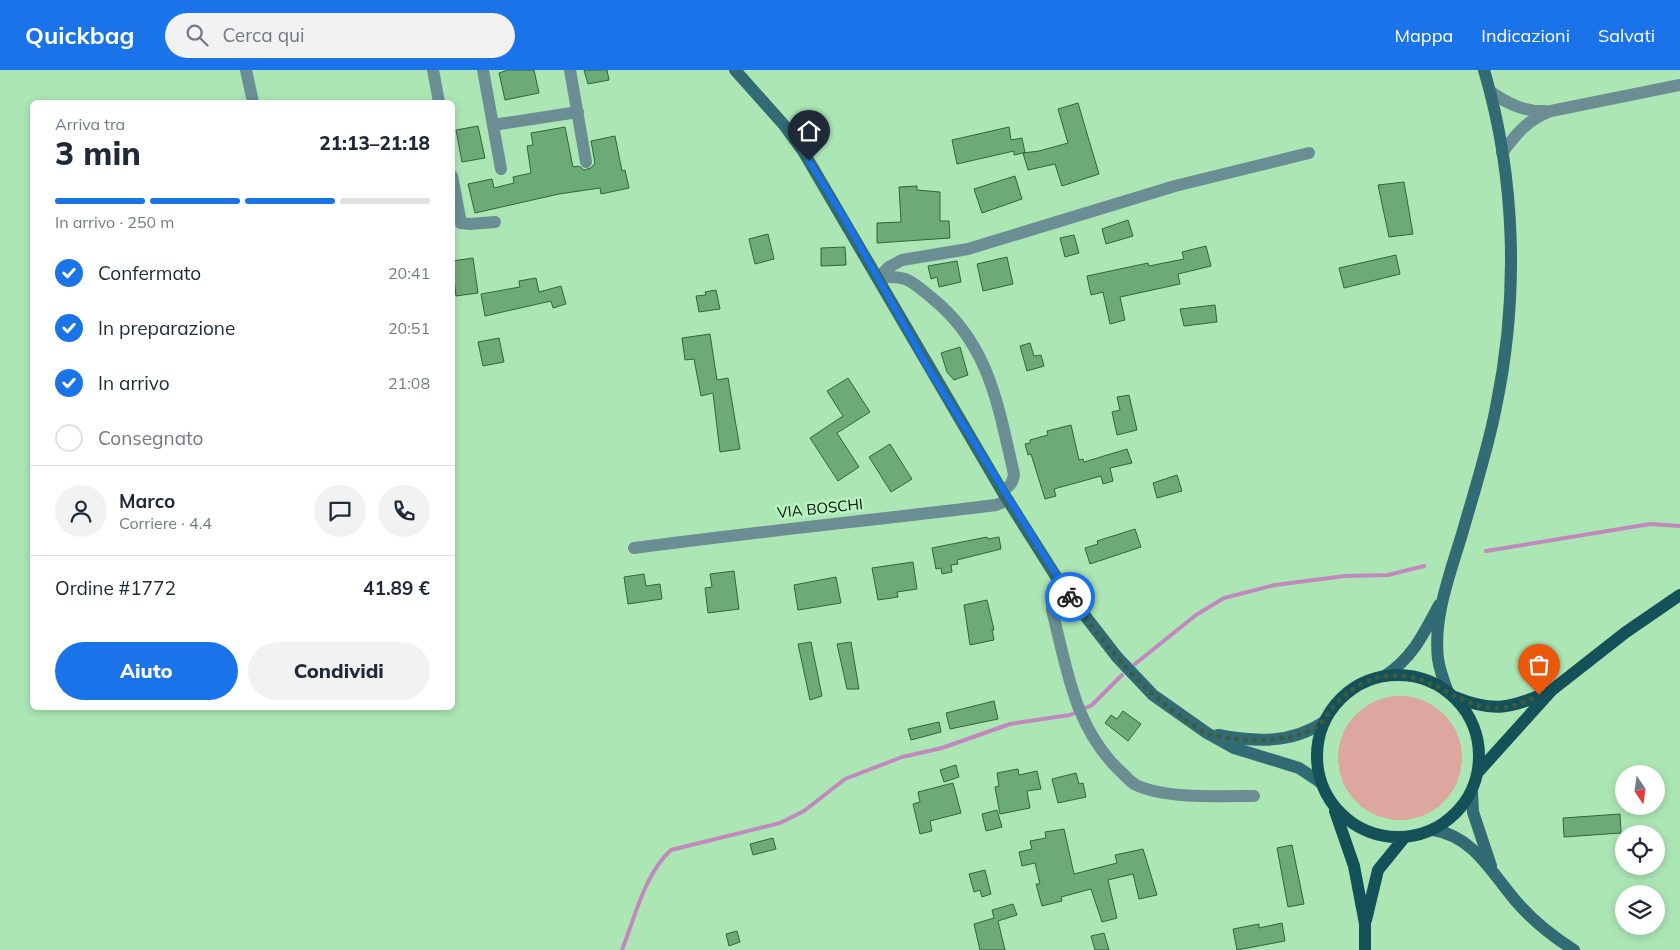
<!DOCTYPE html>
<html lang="it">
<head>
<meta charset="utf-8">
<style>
	:root { --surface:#fff; --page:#f2f2f3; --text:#1f2937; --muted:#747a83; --line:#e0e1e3; --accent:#1a73e8 }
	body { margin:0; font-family:Mulish,sans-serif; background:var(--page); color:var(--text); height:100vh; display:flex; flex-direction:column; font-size:19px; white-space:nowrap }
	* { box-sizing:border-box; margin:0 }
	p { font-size:16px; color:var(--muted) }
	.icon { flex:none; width:28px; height:28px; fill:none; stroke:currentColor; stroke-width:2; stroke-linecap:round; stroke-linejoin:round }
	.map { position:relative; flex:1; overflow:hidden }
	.details { position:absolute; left:30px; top:30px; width:425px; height:610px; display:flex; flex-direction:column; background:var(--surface); border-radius:8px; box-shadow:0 2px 8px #0003 }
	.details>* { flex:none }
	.needle { width:32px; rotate:167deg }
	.fabs { position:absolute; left:1615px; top:695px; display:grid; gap:10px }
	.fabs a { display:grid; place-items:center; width:50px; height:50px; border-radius:50%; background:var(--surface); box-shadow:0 2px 8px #0003; font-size:25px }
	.pin { position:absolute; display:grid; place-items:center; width:42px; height:42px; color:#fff; margin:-51px -21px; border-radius:50% 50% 50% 0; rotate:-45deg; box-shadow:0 0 5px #0007 }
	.pin .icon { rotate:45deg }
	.courier { position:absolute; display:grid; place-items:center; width:50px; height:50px; margin:-25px; border:4px solid #1a73e8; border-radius:50%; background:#fff; color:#222; box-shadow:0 1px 6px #0007 }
	.head em { font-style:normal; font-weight:800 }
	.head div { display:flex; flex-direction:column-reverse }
	.head { display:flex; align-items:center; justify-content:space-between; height:85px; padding:0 25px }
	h1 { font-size:32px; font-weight:800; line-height:38px }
	.bar { display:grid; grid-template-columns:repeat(4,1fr); gap:8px 5px; align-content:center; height:60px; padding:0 25px }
	.bar i { height:6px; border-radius:4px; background:var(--line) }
	.bar .on { background:var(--accent) }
	.bar p { grid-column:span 4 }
	.line { display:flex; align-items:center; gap:12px; padding:0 25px; border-top:1px solid var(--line) }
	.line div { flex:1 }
	.round { display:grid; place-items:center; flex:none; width:52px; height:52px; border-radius:26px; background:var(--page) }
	ol { padding:0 25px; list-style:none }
	li { display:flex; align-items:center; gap:15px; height:55px }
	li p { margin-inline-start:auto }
	li .icon { padding:5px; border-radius:50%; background:var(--accent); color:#fff; stroke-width:4 }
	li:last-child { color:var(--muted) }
	li i { width:28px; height:28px; border:2px solid var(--line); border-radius:50% }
	.cta { display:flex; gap:10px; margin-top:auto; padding:10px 25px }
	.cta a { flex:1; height:58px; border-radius:30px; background:var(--accent); color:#fff; font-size:20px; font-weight:800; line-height:58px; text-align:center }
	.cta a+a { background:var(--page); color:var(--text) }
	header { display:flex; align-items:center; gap:30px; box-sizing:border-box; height:70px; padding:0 25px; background:var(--accent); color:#fff }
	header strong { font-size:24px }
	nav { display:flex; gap:28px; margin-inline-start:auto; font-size:18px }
	.search { width:350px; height:45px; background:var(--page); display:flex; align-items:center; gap:12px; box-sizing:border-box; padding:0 18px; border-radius:28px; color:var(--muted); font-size:19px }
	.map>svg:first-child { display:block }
	.green { fill:#dba79f }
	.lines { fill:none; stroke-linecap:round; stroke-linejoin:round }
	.stream { stroke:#c189be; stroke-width:4 }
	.building { fill:#6caa77; stroke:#30663b }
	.minor { stroke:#6b8e94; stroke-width:12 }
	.secondary { stroke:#326b74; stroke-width:12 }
	.primary { stroke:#145159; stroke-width:12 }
	.done { stroke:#3c5c41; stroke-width:5; stroke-dasharray:0 9 }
	.route { stroke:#1a73e8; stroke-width:6 }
	.labels { text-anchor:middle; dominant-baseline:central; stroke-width:5; stroke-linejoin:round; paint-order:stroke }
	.street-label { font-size:15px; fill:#001203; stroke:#b9f3c1 }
</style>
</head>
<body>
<header>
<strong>Quickbag</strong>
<div class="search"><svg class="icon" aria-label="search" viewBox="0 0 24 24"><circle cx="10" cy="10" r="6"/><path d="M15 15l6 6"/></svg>Cerca qui</div>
<nav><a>Mappa</a><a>Indicazioni</a><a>Salvati</a></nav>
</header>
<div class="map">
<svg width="1680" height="880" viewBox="0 0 1680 880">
	<rect width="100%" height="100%" fill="#ace6b5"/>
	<path class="green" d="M1338 688a62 62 0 1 1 124 0a62 62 0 1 1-124 0Z"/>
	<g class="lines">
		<path class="stream" d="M 1486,481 L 1650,454 L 1680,456
			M 1135,594 L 1196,545 L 1224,528 L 1275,515 L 1345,506 L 1388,505 L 1424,496
			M 622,880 C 635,847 645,803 671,780 L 780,753 L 804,741 L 845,709 L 902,687 L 942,678 L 1010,654 L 1070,645 L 1092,635 L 1122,605"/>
	</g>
	<path class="building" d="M 508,0 L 534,0 L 539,23 L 505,30 L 499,3 Z
		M 584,0 L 607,0 L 609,10 L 588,14 Z
		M 1078,33 L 1099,104 L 1062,116 L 1055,94 L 1028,100 L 1023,83 L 1014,85 L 1014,81 L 957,94 L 952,70 L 1009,57 L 1011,70 L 1022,68 L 1025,83 L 1023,83 L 1039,81 L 1068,73 L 1058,39 Z
		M 478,56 L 485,88 L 462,92 L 456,60 Z
		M 565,57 L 573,97 L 579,96 L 584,100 L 591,98 L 595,93 L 591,71 L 615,66 L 622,101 L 625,100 L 629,118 L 601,124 L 600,118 L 559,124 L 475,143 L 468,114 L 492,109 L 494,118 L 514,113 L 513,107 L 531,103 L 527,76 L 533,75 L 531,63 Z
		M 1015,106 L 1022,129 L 982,143 L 974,119 Z
		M 1404,112 L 1413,164 L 1389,167 L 1378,115 Z
		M 917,116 L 917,120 L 940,122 L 940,151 L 949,151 L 950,168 L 877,173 L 877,153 L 901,152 L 899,117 Z
		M 1128,150 L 1133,166 L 1106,174 L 1102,159 Z
		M 768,164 L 774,189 L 755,194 L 749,169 Z
		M 1074,165 L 1079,183 L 1065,187 L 1060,168 Z
		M 1206,176 L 1211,196 L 1178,204 L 1180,214 L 1120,227 L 1125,250 L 1110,254 L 1103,222 L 1091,225 L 1087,206 L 1148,193 L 1149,196 L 1184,189 L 1182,182 Z
		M 845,177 L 846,195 L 821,196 L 821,178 Z
		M 1396,185 L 1400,204 L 1344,218 L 1339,198 Z
		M 1007,187 L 1013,214 L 983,221 L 977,194 Z
		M 473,188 L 478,223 L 456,226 L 452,191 Z
		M 957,191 L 961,212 L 939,217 L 937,207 L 931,209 L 928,196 Z
		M 536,208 L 539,222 L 561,216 L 566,234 L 553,238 L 551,231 L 485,246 L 481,224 L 520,217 L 519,211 Z
		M 716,220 L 720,239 L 699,242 L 696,226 L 706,225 L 705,222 Z
		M 1215,235 L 1217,252 L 1184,256 L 1180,239 Z
		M 710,264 L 717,310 L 728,308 L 740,379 L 720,382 L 713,323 L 701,326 L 694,289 L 685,290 L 682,268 Z
		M 499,268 L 504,292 L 483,296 L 478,272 Z
		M 1030,273 L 1034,286 L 1041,285 L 1044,296 L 1027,301 L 1020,276 Z
		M 960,277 L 968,305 L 954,310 L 947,302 L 941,283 Z
		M 848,308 L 870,342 L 837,363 L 859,397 L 838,411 L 810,368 L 843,346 L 827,321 Z
		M 1129,325 L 1137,360 L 1117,365 L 1112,342 L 1120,340 L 1117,327 Z
		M 1071,355 L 1079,390 L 1083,389 L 1084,392 L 1127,379 L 1132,393 L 1110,398 L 1113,411 L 1103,414 L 1101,406 L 1054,419 L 1056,426 L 1045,429 L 1031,384 L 1028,385 L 1025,374 L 1030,373 L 1030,370 L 1048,365 L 1047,361 Z
		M 890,374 L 912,409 L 891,422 L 869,387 Z
		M 1177,405 L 1182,421 L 1157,428 L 1153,413 Z
		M 1135,459 L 1141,477 L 1090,494 L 1085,478 L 1098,474 L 1097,471 Z
		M 987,467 L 988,469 L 999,467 L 1001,479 L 957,490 L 958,494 L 951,495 L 952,502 L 942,504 L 941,498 L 936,499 L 932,478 Z
		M 913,492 L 917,519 L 897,522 L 898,527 L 878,530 L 872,498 Z
		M 734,501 L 739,539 L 708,543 L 705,518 L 712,517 L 710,504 Z
		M 644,504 L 646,516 L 660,514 L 662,529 L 628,534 L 624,507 Z
		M 836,507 L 841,533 L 798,540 L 794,515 Z
		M 987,530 L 994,560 L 992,560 L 994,570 L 970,575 L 964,535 Z
		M 811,572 L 822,626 L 810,630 L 798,574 Z
		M 851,572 L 859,619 L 847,619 L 837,574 Z
		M 994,631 L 998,649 L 950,659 L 946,643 Z
		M 1123,641 L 1141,654 L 1128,671 L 1105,653 L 1111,645 L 1117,649 Z
		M 939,652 L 941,662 L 911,670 L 908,659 Z
		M 956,695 L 959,707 L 944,712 L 940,700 Z
		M 1018,699 L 1019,705 L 1037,701 L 1041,719 L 1027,721 L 1030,738 L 1000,744 L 995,717 L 999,716 L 997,703 Z
		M 1076,703 L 1079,714 L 1083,713 L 1086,727 L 1058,733 L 1052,709 Z
		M 953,713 L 961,743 L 930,751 L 932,761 L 920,764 L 913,734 L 920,732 L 918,722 Z
		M 997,740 L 1002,757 L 986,761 L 982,744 Z
		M 1620,744 L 1621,763 L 1564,767 L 1563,748 Z
		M 1064,759 L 1074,804 L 1117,793 L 1115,785 L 1143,779 L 1157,825 L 1139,829 L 1133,804 L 1108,810 L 1117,848 L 1102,852 L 1091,819 L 1061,827 L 1062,831 L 1042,836 L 1036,814 L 1040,814 L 1035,793 L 1022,796 L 1019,782 L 1032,779 L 1030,771 L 1046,768 L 1045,762 Z
		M 773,768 L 776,779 L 753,785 L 750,774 Z
		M 1292,775 L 1304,834 L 1288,837 L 1277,778 Z
		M 985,800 L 991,824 L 982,827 L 980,820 L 974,822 L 969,804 Z
		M 1013,834 L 1017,845 L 998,851 L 1005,880 L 980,880 L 974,854 L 994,848 L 992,840 Z
		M 1282,853 L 1285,871 L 1237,880 L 1233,859 L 1259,854 L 1259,858 Z
		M 737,861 L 740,872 L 729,876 L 726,864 Z
		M 1104,863 L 1109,880 L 1095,880 L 1091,866 Z"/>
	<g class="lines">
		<path class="minor" d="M 246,0 L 253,32
			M 433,0 L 439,32
			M 483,0 L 501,99
			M 570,0 L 586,92
			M 1491,22 C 1508,34 1525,42 1546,41
			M 493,55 L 578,42
			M 1502,83 C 1517,63 1527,50 1551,41 L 1680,15
			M 452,106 L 461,153 L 470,154 L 495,152
			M 878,208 L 889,197 L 902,190 L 968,179 L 1175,116 L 1309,83
			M 878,208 C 906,204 911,211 932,228 C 990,275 998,336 1014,404 C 1013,413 1010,416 1002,421
			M 634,478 C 754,462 875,450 996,435 L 1008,430
			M 1062,516 L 1052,525 L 1052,540 C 1067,599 1074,656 1119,700 C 1124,704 1130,712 1136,715 C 1165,729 1221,726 1254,726"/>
		<path class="secondary" d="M 735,0 L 784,55 L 803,81 L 1002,421 L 1062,516 L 1117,587 L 1153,625 L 1207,663 L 1234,678 L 1299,698 L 1320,712
			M 1385,606 C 1413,587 1423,565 1439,535
			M 1448,622 C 1444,612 1440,601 1438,589 C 1433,547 1450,504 1462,464 C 1474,422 1488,379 1496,337 C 1519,227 1516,108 1484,0
			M 1218,665 C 1255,672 1291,674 1324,652
			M 1472,722 L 1473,742 L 1491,796
			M 1433,760 C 1473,766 1491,802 1515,830 C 1532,850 1552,866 1574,880"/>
		<path class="primary" d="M1317 686a81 81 0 1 1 162 0a81 81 0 1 1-162 0Z
			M 1455,627 C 1494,643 1511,638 1548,622
			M 1479,701 L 1552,620 L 1626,562 L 1680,525
			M 1335,741 L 1354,796 L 1365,854 L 1365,880
			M 1366,850 L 1378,800 L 1404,768"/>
	</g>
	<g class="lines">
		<path class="done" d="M 1070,527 C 1103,572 1137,616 1183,648 C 1191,653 1200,661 1209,664 C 1227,669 1250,671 1269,670 C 1284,668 1298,667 1313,659 C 1324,653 1327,644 1335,635 C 1348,620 1367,608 1386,606 C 1433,601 1451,634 1492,638 C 1509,640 1525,632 1539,625"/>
		<path class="route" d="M 809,91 L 846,151 L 930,301 L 1070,527"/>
	</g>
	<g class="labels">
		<g class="street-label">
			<text transform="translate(820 438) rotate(-6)">VIA BOSCHI</text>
		</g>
	</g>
</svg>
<div class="fabs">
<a><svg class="needle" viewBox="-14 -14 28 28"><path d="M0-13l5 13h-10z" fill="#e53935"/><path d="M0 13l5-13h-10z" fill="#747a83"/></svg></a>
<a><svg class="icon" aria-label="locate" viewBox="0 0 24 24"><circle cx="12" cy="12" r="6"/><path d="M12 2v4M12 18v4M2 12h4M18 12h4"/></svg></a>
<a><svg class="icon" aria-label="layers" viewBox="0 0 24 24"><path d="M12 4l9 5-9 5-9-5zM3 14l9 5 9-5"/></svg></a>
</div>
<div class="pin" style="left:1539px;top:625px;background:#ea580c"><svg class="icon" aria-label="bag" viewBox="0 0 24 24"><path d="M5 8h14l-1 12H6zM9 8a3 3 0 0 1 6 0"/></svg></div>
<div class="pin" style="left:809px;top:91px;background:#1f2937"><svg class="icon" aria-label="home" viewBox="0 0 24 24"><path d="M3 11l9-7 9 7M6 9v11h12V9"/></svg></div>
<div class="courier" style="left:1070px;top:527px"><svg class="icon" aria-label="bike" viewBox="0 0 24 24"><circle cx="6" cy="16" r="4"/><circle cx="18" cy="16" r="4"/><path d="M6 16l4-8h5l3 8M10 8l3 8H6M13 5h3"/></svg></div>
<section class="details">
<div class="head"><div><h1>3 min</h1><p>Arriva tra</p></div><em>21:13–21:18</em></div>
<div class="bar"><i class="on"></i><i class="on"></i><i class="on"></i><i></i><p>In arrivo · 250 m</p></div>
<ol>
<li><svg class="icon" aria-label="check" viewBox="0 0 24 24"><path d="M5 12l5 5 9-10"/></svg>Confermato<p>20:41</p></li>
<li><svg class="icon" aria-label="check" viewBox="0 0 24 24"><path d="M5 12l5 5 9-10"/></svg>In preparazione<p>20:51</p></li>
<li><svg class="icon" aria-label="check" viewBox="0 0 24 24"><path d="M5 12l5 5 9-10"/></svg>In arrivo<p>21:08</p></li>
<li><i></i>Consegnato</li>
</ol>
<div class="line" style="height:90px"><a class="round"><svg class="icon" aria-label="person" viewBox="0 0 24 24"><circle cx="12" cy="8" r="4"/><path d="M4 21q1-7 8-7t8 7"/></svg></a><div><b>Marco</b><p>Corriere · 4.4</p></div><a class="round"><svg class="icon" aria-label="chat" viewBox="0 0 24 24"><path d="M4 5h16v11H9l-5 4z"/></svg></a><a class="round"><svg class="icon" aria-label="phone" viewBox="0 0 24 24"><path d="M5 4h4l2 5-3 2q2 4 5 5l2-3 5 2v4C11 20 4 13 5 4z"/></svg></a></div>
<div class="line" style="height:65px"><div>Ordine #1772</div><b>41.89 €</b></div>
<div class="cta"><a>Aiuto</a><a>Condividi</a></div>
</section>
</div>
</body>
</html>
